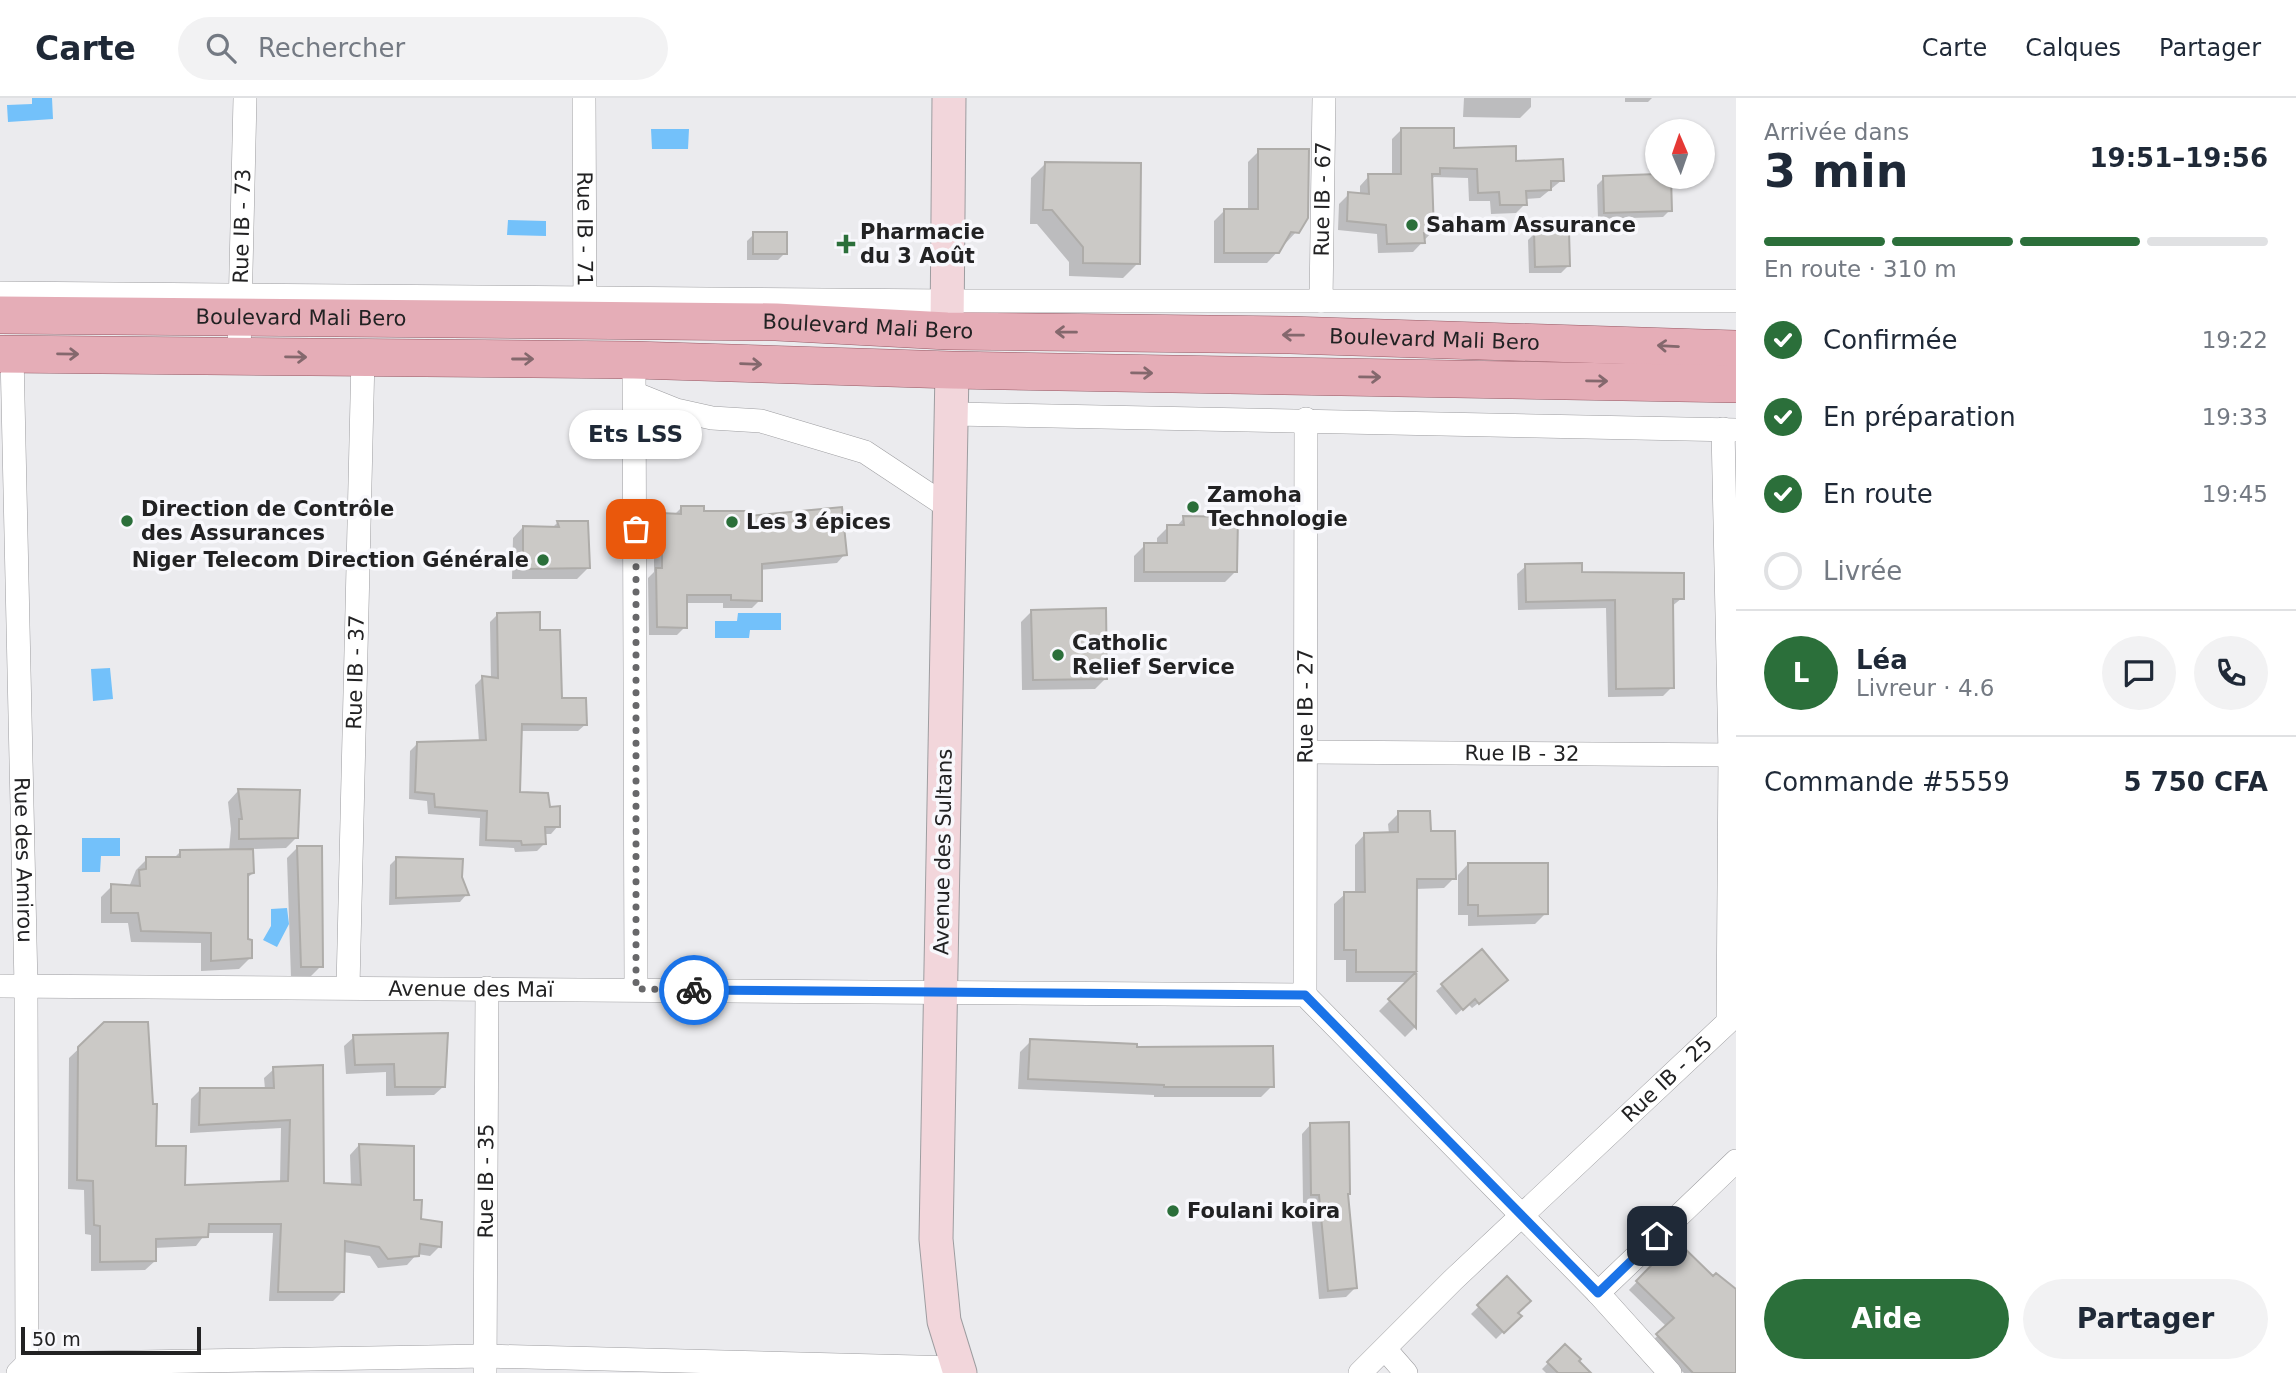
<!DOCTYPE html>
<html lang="fr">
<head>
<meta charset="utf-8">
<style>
	:root { --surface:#fff; --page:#f2f2f3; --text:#1f2937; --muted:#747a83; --line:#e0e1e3; --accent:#2b6f3a }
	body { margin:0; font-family:"DejaVu Sans",sans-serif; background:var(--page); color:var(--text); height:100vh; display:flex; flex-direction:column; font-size:26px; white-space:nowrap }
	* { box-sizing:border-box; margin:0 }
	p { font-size:23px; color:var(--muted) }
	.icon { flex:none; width:38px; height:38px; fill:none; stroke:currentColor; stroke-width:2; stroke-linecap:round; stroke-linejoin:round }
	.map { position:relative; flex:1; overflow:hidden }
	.panel { display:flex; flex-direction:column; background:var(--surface); width:560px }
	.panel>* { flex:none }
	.needle { width:46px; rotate:358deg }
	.controls { position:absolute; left:1645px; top:21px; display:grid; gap:14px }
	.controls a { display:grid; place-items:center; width:70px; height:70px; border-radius:50%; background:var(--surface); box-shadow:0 2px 5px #0004; font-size:35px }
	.scale { position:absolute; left:21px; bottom:18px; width:180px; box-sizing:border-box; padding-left:7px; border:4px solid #222223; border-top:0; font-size:19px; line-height:24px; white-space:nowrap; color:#222223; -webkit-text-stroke:5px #f8f8fc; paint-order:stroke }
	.pin { position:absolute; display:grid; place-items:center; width:60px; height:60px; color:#fff; margin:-30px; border-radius:14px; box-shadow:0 4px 10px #0006 }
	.courier { position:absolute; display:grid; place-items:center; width:70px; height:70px; margin:-35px; border:5px solid #1a73e8; border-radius:50%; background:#fff; color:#222; box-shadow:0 2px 9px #0007 }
	.bubble { position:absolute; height:49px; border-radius:24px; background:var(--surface); box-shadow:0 2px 5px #0004; font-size:23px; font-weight:800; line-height:49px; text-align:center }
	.overview em { font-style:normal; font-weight:800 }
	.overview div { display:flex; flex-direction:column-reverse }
	.overview { display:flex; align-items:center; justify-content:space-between; height:119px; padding:0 28px }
	h1 { font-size:46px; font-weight:800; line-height:52px }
	.bar { display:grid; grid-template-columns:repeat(4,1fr); gap:10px 7px; align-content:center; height:84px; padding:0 28px }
	.bar i { height:9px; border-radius:5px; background:var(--line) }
	.bar .active { background:var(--accent) }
	.bar p { grid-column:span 4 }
	.line { display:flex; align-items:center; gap:18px; padding:0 28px; border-top:2px solid var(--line) }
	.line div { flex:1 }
	.round { display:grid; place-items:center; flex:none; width:74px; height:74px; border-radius:37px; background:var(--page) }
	ol { padding:0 28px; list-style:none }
	li { display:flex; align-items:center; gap:21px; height:77px }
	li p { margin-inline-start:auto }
	li .icon { padding:7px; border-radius:50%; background:var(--accent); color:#fff; stroke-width:4 }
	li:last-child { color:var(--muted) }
	li i { width:38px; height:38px; border:4px solid var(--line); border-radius:50% }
	.primary-button { display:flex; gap:14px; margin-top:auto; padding:14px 28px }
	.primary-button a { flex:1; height:80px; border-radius:42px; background:var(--accent); color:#fff; font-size:28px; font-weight:800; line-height:80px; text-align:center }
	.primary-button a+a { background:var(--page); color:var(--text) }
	header { display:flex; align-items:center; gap:42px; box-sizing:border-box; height:98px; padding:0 35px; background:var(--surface); border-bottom:2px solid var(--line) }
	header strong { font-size:33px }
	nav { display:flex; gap:38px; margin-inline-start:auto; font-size:24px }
	.search { width:490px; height:63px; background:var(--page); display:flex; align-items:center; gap:18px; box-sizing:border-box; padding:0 24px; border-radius:38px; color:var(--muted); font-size:26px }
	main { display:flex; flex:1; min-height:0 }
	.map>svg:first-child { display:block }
	.water { fill:#73c1fa }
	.shadow { fill:#0003 }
	.building { fill:#cbc9c6; stroke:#aeaca9; stroke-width:2 }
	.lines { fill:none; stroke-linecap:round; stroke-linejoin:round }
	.street-casing { stroke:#9d9da0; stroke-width:24 }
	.secondary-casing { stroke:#9d9da0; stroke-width:35 }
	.primary-casing { stroke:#965964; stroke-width:38 }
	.street { stroke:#fff; stroke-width:23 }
	.secondary { stroke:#f2d6db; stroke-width:33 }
	.primary { stroke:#e5adb7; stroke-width:37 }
	.oneway { stroke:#84686d }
	.done { stroke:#68686a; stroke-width:7; stroke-dasharray:0 12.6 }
	.route { stroke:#1a73e8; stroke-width:9 }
	.poi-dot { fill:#2b6f3a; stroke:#f8f8fc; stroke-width:2.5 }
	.labels { text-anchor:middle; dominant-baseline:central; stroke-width:7; stroke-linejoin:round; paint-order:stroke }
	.street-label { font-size:21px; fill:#222223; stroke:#f8f8fc }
	.poi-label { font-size:21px; font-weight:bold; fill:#222223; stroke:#f8f8fc; text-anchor:start }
</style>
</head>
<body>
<header>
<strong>Carte</strong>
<div class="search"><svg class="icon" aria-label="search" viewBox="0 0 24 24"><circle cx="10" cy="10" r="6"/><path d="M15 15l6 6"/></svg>Rechercher</div>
<nav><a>Carte</a><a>Calques</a><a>Partager</a></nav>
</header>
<main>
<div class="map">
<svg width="1736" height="1275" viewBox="0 0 1736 1275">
	<rect width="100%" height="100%" fill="#ebebee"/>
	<path class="water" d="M 32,0 L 52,0 L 53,21 L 8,24 L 7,7 L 32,6 Z
		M 651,31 L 689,31 L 688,51 L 652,51 Z
		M 508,122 L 546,123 L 546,138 L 507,137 Z
		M 738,515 L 781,515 L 781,532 L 750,532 L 749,540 L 715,540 L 715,523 L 737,523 Z
		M 110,570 L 113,601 L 93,603 L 91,571 Z
		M 82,740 L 120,740 L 120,758 L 101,758 L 100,774 L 82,774 Z
		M 287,810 L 289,826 L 277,849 L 263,842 L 271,828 L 271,811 Z"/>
	<path class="shadow" d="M 1464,0 L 1531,0 L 1531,9 L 1520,20 L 1463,19 Z
		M 1625,0 L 1652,0 L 1648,4 L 1625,4 Z
		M 1402,31 L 1452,52 L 1515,65 L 1562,82 L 1540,100 L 1525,101 L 1525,106 L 1516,115 L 1491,116 L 1490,103 L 1469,103 L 1468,80 L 1434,79 L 1431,83 L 1432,134 L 1413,154 L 1378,155 L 1377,136 L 1338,132 L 1339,106 L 1349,96 L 1360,97 L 1360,88 L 1369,78 L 1392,78 L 1392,41 Z
		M 1259,53 L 1297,133 L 1267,165 L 1214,165 L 1214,123 L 1225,112 L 1248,112 L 1248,64 Z
		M 1045,66 L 1138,165 L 1123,180 L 1069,178 L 1069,164 L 1037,126 L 1030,126 L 1031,80 Z
		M 1669,79 L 1670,112 L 1663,119 L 1598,121 L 1597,87 L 1604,80 Z
		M 1535,135 L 1568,168 L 1561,175 L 1529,175 L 1528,142 Z
		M 754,136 L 785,155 L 778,162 L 747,162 L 747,143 Z
		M 682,409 L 747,420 L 845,456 L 837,465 L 760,472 L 760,502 L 752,510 L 723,510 L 723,505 L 685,505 L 685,529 L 677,537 L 649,537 L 648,480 L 654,474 L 654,425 L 663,417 L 674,417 Z
		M 1184,420 L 1235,474 L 1225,484 L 1134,484 L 1134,458 L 1145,447 L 1157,447 L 1157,440 L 1168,429 L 1176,429 Z
		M 558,424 L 588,470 L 577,481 L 512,481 L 513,440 L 523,429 L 552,430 Z
		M 1526,468 L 1580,475 L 1682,500 L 1671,509 L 1672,589 L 1663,598 L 1608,599 L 1606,510 L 1518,512 L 1517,476 Z
		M 1032,513 L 1106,580 L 1095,591 L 1022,592 L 1021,524 Z
		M 498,516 L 539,534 L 560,602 L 586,626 L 578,633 L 520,633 L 518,696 L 549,711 L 558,728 L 551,736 L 544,736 L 544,746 L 537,753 L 515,754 L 514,750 L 479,748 L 480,720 L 428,716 L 427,703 L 409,701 L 410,653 L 418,645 L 479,644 L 475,587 L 482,580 L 491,581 L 490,524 Z
		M 238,693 L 297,739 L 286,750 L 251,751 L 253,775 L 246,781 L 246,843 L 250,860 L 239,871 L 201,873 L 201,845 L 131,844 L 128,825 L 101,825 L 101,799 L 112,788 L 129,789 L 136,772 L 147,761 L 173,761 L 180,754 L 229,753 L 231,731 L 228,704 Z
		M 1399,715 L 1429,735 L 1454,780 L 1444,790 L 1415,791 L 1415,929 L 1405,939 L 1379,913 L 1408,884 L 1346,884 L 1346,862 L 1334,862 L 1334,806 L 1345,796 L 1355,796 L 1355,747 L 1365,736 L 1389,736 L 1388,726 Z
		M 298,749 L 321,868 L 310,879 L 291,880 L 287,760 Z
		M 397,760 L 466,797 L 460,804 L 389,807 L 390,767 Z
		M 1468,766 L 1546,815 L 1535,826 L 1468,828 L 1468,817 L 1458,817 L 1458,777 Z
		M 1482,854 L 1500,888 L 1472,910 L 1468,906 L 1456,917 L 1436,893 Z
		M 105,926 L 154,1050 L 183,1089 L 280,1085 L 281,1030 L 190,1035 L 191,1001 L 201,991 L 265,991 L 264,980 L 274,971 L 322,1086 L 351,1088 L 350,1057 L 359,1047 L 413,1104 L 419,1123 L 439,1149 L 430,1158 L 417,1156 L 407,1167 L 378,1170 L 370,1158 L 343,1154 L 342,1194 L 333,1203 L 269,1203 L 273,1135 L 206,1135 L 196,1148 L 154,1150 L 155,1163 L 145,1172 L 91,1173 L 91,1137 L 85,1136 L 84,1092 L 68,1091 L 69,960 Z
		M 354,939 L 444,988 L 434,997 L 386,998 L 386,974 L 346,976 L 344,948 Z
		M 1031,943 L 1135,951 L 1272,988 L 1261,999 L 1154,999 L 1154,997 L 1018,991 L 1020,954 Z
		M 1311,1026 L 1346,1098 L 1355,1190 L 1346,1199 L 1319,1201 L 1310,1105 L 1303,1105 L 1302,1036 Z
		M 1676,1144 L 1713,1181 L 1736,1193 L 1736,1275 L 1684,1275 L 1650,1245 L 1667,1229 L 1629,1192 Z
		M 1507,1181 L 1519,1218 L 1496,1241 L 1471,1216 Z
		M 1565,1248 L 1590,1275 L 1546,1275 L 1542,1271 Z"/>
	<path class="building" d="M 1401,30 L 1454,30 L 1454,50 L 1516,48 L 1516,63 L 1563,61 L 1564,83 L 1551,83 L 1551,92 L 1526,93 L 1527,107 L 1500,107 L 1499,94 L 1478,95 L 1477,71 L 1440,70 L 1440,76 L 1432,76 L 1434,135 L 1424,135 L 1425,145 L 1387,146 L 1386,127 L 1347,123 L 1348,94 L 1369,96 L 1368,76 L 1401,76 Z
		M 1258,51 L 1309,51 L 1308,120 L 1299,135 L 1291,134 L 1279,155 L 1224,155 L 1224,111 L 1258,111 Z
		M 1045,64 L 1141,65 L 1140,166 L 1083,165 L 1083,149 L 1052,112 L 1043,112 Z
		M 1657,76 L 1657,79 L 1671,79 L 1672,113 L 1604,115 L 1603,78 Z
		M 1534,133 L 1569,133 L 1570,168 L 1535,169 Z
		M 753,134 L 787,134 L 787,156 L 753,156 Z
		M 681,408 L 704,408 L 704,413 L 749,413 L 749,418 L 842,409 L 847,457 L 762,466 L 762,503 L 731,502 L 731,497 L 687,497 L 687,530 L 657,529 L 656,470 L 662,470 L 662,415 L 681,416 Z
		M 1183,418 L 1238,419 L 1237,474 L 1144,474 L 1144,445 L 1167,445 L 1167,427 L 1184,427 Z
		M 557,423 L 588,423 L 590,470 L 523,471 L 523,428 L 559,429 Z
		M 1582,465 L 1582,474 L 1684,475 L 1684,501 L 1673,501 L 1674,590 L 1616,591 L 1615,502 L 1526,504 L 1525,466 Z
		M 1106,510 L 1107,581 L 1033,582 L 1031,512 Z
		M 540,514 L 540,532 L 560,532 L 562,600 L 586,600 L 587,627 L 522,626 L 520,694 L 548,695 L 550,709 L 560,708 L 560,729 L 545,729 L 546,746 L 522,747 L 521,743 L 486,742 L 487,713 L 435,709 L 434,696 L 415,694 L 417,644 L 486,642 L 482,578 L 498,580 L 497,515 Z
		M 238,691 L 300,692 L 298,740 L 239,741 L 239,721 L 242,721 Z
		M 1398,713 L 1430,713 L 1431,733 L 1455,733 L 1456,781 L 1417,781 L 1416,930 L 1388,901 L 1416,874 L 1356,874 L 1356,852 L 1344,852 L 1344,794 L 1365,794 L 1364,735 L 1398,734 Z
		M 297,748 L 322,748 L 323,869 L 301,869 Z
		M 253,751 L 254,775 L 248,776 L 248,841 L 252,842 L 252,860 L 211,863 L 211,835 L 141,833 L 138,815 L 111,815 L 111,786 L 140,788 L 139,772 L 146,771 L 146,759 L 180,759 L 180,752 Z
		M 396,759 L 463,761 L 462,779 L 469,797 L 396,800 Z
		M 1468,765 L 1548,765 L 1548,816 L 1478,818 L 1478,807 L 1468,807 Z
		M 1482,851 L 1508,882 L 1479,906 L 1475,901 L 1463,912 L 1441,886 Z
		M 104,924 L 148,924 L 153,1006 L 157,1006 L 156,1048 L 186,1048 L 185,1087 L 288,1083 L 290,1022 L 199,1027 L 200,990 L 274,990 L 273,969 L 323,967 L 324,1085 L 361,1087 L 359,1046 L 414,1048 L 414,1102 L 422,1102 L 421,1121 L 442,1124 L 441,1149 L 420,1146 L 419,1158 L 388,1161 L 379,1149 L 345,1143 L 344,1194 L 278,1194 L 281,1126 L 209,1126 L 208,1139 L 156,1141 L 156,1163 L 100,1164 L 100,1128 L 94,1127 L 93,1083 L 77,1082 L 78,949 Z
		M 448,935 L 445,989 L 395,989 L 394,966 L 355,967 L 353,937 Z
		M 1030,941 L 1137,946 L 1137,949 L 1273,948 L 1274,989 L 1164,989 L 1164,987 L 1028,981 Z
		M 1349,1024 L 1350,1096 L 1348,1096 L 1357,1190 L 1328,1193 L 1319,1097 L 1311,1097 L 1310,1025 Z
		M 1676,1142 L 1713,1178 L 1716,1175 L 1736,1191 L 1736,1275 L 1693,1275 L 1656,1236 L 1674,1220 L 1636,1183 Z
		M 1507,1178 L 1531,1203 L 1518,1215 L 1522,1218 L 1504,1235 L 1477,1207 Z
		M 1565,1246 L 1581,1261 L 1579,1263 L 1591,1275 L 1558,1275 L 1547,1264 Z"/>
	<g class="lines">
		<defs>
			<g id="street">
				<path id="s1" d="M 584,0 L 585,213"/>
				<path d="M 0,195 L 948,203 L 1736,203"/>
				<path id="s2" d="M 1321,203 L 1324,0"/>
				<path id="s3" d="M 12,256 L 26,888 L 27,1266"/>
				<path id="s4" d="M 239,258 L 245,0"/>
				<path d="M 634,262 L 636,891"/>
				<path d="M 636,296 L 676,312 L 712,320 L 761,323 L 865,354 L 951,411"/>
				<path d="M 953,316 L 1736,332"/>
				<path id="s5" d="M 1307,654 L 1736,657"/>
				<path id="s6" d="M 0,888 L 1305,897 L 1598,1195 L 1670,1275"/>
				<path id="s7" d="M 348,889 L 363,259"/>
				<path id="s8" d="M 1305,897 L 1306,321"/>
				<path d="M 1598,1195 L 1736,1063"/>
				<path d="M 1385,1251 L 1406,1275"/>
				<path d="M 18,1275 L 27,1266 L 485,1258 L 956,1270"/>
				<path id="s9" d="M 485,1275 L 487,890"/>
				<path id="s10" d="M 1360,1275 L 1453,1182 L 1728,924 L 1730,656 L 1723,331"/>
			</g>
			<path id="secondary" d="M 947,233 L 949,0
				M 952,272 L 936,1141 L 944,1223 L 960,1275"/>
			<g id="primary">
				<path id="s11" d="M 0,217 L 776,224 L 947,233 L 1290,237 L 1736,251"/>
				<path d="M 0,256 L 634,262 L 952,272 L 1736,286"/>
			</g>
		</defs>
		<use href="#street" class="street-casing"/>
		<use href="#secondary" class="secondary-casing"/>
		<use href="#primary" class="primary-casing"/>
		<use href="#street" class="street"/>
		<use href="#secondary" class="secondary"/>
		<use href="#primary" class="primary"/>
	</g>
	<defs><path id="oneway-shaft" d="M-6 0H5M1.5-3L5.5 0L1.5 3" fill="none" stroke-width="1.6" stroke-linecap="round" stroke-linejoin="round" transform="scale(1.75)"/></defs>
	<g class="oneway">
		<use href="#oneway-shaft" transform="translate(1066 234) rotate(-179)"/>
		<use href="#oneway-shaft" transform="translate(1293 237) rotate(-179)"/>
		<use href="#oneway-shaft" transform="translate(1668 248) rotate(-177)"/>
		<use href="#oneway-shaft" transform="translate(68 256) rotate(1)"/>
		<use href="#oneway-shaft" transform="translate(296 259) rotate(1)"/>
		<use href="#oneway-shaft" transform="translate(523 261)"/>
		<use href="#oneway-shaft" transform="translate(751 266) rotate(2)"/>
		<use href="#oneway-shaft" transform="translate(1142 275) rotate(1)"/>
		<use href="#oneway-shaft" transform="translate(1370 279) rotate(1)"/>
		<use href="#oneway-shaft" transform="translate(1597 283) rotate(1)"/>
	</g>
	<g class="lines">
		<path class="done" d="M 636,431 L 636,891 L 694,892"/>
		<path class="route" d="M 694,892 L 1305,897 L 1598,1195 L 1657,1138"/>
	</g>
	<g class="poi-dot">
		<circle cx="1412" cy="127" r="7"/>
		<path d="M842.5 135.5h7v7h7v7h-7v7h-7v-7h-7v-7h7z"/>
		<circle cx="1193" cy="409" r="7"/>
		<circle cx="127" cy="423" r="7"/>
		<circle cx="732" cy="424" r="7"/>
		<circle cx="543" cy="462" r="7"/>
		<circle cx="1058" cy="557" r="7"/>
		<circle cx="1173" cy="1113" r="7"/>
	</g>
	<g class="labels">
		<g class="street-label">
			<text stroke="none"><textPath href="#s2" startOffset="102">Rue IB - 67</textPath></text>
			<text stroke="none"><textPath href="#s4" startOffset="130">Rue IB - 73</textPath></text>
			<text stroke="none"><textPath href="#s1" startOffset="131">Rue IB - 71</textPath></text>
			<text stroke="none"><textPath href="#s11" startOffset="301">Boulevard Mali Bero</textPath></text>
			<text stroke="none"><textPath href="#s11" startOffset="868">Boulevard Mali Bero</textPath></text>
			<text stroke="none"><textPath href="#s11" startOffset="1435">Boulevard Mali Bero</textPath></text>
			<text stroke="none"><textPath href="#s7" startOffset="315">Rue IB - 37</textPath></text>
			<text stroke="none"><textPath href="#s8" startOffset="289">Rue IB - 27</textPath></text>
			<text stroke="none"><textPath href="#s5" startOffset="215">Rue IB - 32</textPath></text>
			<text transform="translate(943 754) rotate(-89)">Avenue des Sultans</text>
			<text stroke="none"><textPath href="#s3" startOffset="506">Rue des Amirou</textPath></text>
			<text stroke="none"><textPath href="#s6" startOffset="471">Avenue des Maï</textPath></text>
			<text stroke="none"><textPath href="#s10" startOffset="425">Rue IB - 25</textPath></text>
			<text stroke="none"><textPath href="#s9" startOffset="192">Rue IB - 35</textPath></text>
		</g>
		<g class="poi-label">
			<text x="1426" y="127">Saham Assurance</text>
			<text x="860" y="134">Pharmacie<tspan x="860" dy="24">du 3 Août</tspan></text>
			<text x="1207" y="397">Zamoha<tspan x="1207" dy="24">Technologie</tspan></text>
			<text x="141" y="411">Direction de Contrôle<tspan x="141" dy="24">des Assurances</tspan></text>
			<text x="746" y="424">Les 3 épices</text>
			<text x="529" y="462" text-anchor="end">Niger Telecom Direction Générale</text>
			<text x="1072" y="545">Catholic<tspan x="1072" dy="24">Relief Service</tspan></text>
			<text x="1187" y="1113">Foulani koira</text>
		</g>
	</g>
</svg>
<div class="controls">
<a><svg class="needle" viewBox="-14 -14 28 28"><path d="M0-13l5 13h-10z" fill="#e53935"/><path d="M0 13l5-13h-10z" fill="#747a83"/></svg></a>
</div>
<div class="scale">50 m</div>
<div class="pin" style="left:636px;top:431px;background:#ea580c"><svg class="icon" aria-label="bag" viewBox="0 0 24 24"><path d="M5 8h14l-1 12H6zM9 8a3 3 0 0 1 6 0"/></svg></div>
<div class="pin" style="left:1657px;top:1138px;background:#1f2937"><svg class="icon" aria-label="home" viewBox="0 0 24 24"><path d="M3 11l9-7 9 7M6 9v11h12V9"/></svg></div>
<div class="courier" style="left:694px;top:892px"><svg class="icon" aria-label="bike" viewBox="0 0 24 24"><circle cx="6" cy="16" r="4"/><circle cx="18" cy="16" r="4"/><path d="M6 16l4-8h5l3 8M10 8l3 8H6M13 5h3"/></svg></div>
<div class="bubble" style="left:569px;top:312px;width:133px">Ets LSS</div>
</div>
<section class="panel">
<div class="overview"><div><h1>3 min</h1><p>Arrivée dans</p></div><em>19:51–19:56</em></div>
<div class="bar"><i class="active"></i><i class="active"></i><i class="active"></i><i></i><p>En route · 310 m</p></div>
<ol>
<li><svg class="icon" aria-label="check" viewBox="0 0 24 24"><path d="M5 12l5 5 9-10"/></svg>Confirmée<p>19:22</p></li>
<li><svg class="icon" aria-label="check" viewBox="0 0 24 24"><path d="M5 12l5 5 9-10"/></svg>En préparation<p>19:33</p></li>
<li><svg class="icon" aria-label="check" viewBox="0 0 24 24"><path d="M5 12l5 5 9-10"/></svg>En route<p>19:45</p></li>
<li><i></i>Livrée</li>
</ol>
<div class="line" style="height:126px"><b class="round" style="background:var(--accent);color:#fff">L</b><div><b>Léa</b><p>Livreur · 4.6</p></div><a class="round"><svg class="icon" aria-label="chat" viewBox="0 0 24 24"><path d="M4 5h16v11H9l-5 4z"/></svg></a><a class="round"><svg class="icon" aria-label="phone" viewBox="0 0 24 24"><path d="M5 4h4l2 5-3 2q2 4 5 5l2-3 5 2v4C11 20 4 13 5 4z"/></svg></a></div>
<div class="line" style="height:91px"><div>Commande #5559</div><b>5 750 CFA</b></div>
<div class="primary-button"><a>Aide</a><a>Partager</a></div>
</section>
</main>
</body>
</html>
